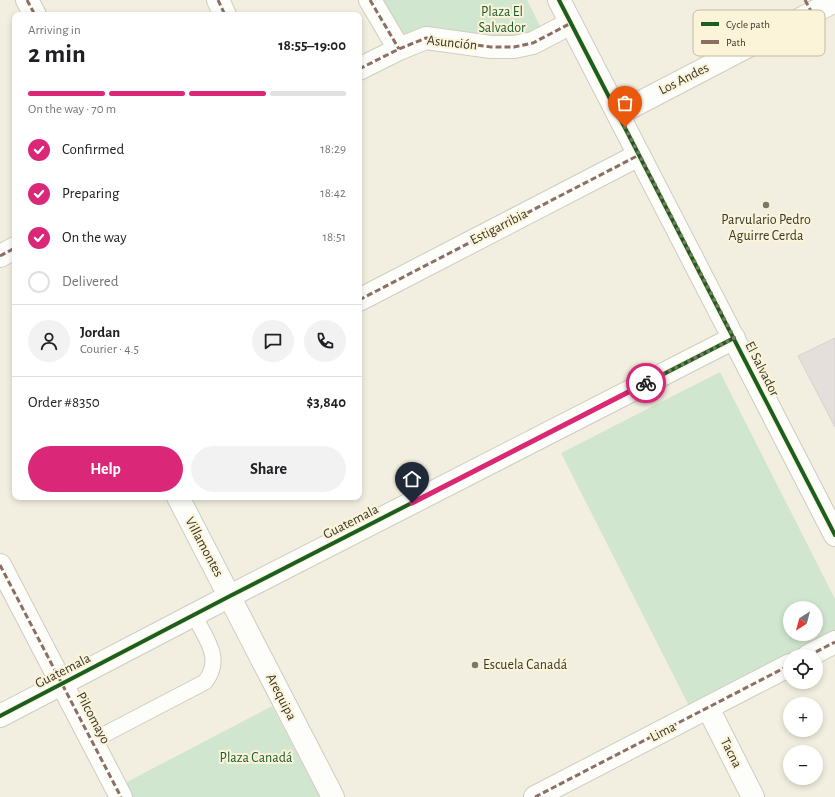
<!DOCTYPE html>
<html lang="en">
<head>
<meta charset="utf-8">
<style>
	:root { --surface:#fff; --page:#f2f2f2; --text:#202124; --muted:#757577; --line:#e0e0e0; --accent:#db2777 }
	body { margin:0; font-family:"Alegreya Sans",sans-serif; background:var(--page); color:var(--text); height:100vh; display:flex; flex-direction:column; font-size:15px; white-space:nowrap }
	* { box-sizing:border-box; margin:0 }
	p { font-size:13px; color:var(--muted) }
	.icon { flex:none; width:22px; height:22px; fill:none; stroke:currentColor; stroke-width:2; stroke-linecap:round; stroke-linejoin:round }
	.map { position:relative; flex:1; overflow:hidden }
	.sheet { position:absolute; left:12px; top:12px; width:350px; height:488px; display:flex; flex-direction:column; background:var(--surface); border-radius:8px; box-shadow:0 2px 6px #0003 }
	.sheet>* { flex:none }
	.needle { width:26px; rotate:216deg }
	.fabs { position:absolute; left:783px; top:601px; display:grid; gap:8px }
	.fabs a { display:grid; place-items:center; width:40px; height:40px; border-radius:50%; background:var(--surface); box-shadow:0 2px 6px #0003; font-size:20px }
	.pin { position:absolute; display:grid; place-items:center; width:34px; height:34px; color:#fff; margin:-41px -17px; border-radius:50% 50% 50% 0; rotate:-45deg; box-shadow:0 0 4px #0007 }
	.pin .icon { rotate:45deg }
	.courier { position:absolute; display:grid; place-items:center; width:40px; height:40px; margin:-20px; border:3px solid #db2777; border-radius:50%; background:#fff; color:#222; box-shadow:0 1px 5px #0007 }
	.summary em { font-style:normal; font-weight:700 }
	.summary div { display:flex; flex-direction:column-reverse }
	.summary { display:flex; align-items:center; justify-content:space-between; height:68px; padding:0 16px }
	h1 { font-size:26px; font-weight:700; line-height:30px }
	.bar { display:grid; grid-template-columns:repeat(4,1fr); gap:6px 4px; align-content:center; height:48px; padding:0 16px }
	.bar i { height:5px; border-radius:3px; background:var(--line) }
	.bar .current { background:var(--accent) }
	.bar p { grid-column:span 4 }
	.line { display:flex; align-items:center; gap:10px; padding:0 16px; border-top:1px solid var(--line) }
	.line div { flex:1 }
	.round { display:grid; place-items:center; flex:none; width:42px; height:42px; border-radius:21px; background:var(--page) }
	ol { padding:0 16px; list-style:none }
	li { display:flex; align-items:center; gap:12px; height:44px }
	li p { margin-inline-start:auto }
	li .icon { padding:4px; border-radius:50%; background:var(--accent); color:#fff; stroke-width:4 }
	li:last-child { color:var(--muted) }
	li i { width:22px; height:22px; border:2px solid var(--line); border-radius:50% }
	.cta { display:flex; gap:8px; margin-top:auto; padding:8px 16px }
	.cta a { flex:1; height:46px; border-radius:24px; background:var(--accent); color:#fff; font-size:16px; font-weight:700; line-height:46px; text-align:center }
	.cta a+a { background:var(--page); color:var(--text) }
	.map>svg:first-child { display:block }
	.green { fill:#d1e6ce; fill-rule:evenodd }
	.building { fill:#e5dfdc; stroke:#d7d0cd }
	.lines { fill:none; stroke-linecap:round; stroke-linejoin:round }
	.lane-casing { stroke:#cfccc0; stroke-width:17 }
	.street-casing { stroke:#cfccc0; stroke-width:24 }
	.secondary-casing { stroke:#cfccc0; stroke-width:24 }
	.lane { stroke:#fdfdfa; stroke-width:15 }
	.street { stroke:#fdfdfa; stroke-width:22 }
	.secondary { stroke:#fdfdfa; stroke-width:22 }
	.quiet { stroke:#8d6e63; stroke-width:3; stroke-dasharray:6 3; stroke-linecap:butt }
	.cycleway-casing { stroke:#fbf4d8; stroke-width:6 }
	.cycleway { stroke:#1b5e20; stroke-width:4 }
	.done { stroke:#7b776b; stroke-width:4; stroke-dasharray:0 7.2 }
	.route { stroke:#db2777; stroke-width:5 }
	.poi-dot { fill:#7b776b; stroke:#fbf4d8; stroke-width:1.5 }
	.labels { text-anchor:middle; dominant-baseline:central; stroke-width:4; stroke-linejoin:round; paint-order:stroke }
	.park-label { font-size:14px; fill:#1a5c32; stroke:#fbf4d8 }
	.street-label { font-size:14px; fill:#3a372c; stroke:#fbf4d8 }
	.poi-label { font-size:14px; fill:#3a372c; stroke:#fbf4d8 }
	.key { fill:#fbf4d8; stroke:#c1bba4; stroke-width:1 }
	.key-label { font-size:11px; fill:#3a372c }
</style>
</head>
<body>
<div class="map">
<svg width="835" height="797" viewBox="0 0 835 797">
	<rect width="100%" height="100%" fill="#f3efe0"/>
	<path class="green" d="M 381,0 L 527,0 L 542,30 L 504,42 L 405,42 Z
		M 720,372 L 835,599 L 835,633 L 689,706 L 561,453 ZM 790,608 L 816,608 L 816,634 L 790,634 Z
		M 272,706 L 320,797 L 130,797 L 123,784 Z"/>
	<path class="building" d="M 835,338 L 835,427 L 798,356 Z"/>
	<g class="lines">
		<defs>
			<path id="lane" d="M 92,741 L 205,682 C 224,658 205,638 194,615"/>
			<path id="street" d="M 27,0 L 35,15
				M 218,0 L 225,15
				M 370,0 L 399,49
				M 359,69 L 399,49 L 426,38 L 491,47 L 514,47 L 533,43 L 571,23
				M 618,114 L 835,1
				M 0,256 L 15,248
				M 359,300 L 639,155
				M 178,497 L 333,797
				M 0,565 L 121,797
				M 808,656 L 835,642
				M 708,708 L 753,797
				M 535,797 L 790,665"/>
			<path id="secondary" d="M 559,0 L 835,535
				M 0,716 L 230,596 L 734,338"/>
		</defs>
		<use href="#lane" class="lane-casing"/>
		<use href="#street" class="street-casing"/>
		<use href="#secondary" class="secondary-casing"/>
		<use href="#lane" class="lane"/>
		<use href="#street" class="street"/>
		<use href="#secondary" class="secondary"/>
		<path class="quiet" d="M 27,0 L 35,15
			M 218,0 L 225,15
			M 370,0 L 399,49
			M 805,0 L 812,13
			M 359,69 L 399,49 L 426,38 L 491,47 L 514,47 L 533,43 L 571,23
			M 0,256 L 15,248
			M 359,300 L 639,155
			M 0,565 L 121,797
			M 808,656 L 835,642
			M 535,797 L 790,665"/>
		<defs>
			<path id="cycleway" d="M 559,0 L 835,535
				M 0,716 L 230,596 L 734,338"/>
		</defs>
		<use href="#cycleway" class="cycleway-casing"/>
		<use href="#cycleway" class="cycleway"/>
	</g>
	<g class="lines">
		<path class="done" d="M 625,127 L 734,338 L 646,383"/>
		<path class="route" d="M 412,503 L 646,383"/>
	</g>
	<g class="poi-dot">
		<circle cx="766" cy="205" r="4"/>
		<circle cx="475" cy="665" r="4"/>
	</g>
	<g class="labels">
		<g class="park-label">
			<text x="502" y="12">Plaza El<tspan x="502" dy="16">Salvador</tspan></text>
			<text x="256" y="758">Plaza Canadá</text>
		</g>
		<g class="street-label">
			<text transform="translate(452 43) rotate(6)">Asunción</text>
			<text transform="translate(684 79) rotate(-27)">Los Andes</text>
			<text transform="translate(499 227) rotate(-27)">Estigarribia</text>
			<text transform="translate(762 369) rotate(63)">El Salvador</text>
			<text transform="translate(351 522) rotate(-27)">Guatemala</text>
			<text transform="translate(204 547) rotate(62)">Villamontes</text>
			<text transform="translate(63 671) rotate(-27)">Guatemala</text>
			<text transform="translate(281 697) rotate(63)">Arequipa</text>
			<text transform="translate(93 718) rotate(62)">Pilcomayo</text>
			<text transform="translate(663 732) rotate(-27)">Lima</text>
			<text transform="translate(731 753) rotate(63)">Tacna</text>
		</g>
		<g class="poi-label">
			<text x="766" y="220">Parvulario Pedro<tspan x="766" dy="16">Aguirre Cerda</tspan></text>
			<text x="483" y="665" text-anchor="start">Escuela Canadá</text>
		</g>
	</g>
	<rect x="693" y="10" width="132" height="46" rx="6" class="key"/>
	<rect x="701" y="22" width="18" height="4" fill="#1b5e20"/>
	<rect x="701" y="40" width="18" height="4" fill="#8d6e63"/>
	<g class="key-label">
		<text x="726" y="28">Cycle path</text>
		<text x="726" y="46">Path</text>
	</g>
</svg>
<div class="fabs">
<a><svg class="needle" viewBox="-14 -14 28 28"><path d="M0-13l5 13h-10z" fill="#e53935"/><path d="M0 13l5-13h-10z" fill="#757577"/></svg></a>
<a><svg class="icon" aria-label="locate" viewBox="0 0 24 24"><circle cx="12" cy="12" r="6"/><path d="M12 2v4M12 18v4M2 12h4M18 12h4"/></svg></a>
<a>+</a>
<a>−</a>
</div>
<div class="pin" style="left:625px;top:127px;background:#ea580c"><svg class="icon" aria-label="bag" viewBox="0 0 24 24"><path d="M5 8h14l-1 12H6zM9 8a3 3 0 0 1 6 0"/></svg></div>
<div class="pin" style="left:412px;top:503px;background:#1f2937"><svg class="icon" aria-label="home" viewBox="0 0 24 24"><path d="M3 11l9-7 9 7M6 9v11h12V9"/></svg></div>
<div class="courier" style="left:646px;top:383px"><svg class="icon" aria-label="bike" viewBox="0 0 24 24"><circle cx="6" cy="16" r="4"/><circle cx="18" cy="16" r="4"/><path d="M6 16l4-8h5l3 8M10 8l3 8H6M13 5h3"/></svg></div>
<section class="sheet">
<div class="summary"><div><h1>2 min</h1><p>Arriving in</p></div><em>18:55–19:00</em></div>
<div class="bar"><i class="current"></i><i class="current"></i><i class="current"></i><i></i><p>On the way · 70 m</p></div>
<ol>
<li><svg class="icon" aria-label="check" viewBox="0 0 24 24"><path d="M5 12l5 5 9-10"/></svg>Confirmed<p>18:29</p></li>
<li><svg class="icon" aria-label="check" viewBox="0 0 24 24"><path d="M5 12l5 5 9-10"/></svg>Preparing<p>18:42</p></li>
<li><svg class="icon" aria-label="check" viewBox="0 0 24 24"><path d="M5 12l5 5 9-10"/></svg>On the way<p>18:51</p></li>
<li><i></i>Delivered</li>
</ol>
<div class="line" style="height:72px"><a class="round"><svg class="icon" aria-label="person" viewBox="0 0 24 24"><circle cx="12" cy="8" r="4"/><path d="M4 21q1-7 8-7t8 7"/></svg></a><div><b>Jordan</b><p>Courier · 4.5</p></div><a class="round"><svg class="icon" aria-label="chat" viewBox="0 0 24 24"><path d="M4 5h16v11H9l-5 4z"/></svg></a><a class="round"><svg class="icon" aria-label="phone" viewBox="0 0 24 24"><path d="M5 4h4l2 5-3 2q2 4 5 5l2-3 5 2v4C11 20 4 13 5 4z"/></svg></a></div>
<div class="line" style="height:52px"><div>Order #8350</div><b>$3,840</b></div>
<div class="cta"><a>Help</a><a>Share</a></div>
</section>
</div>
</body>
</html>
